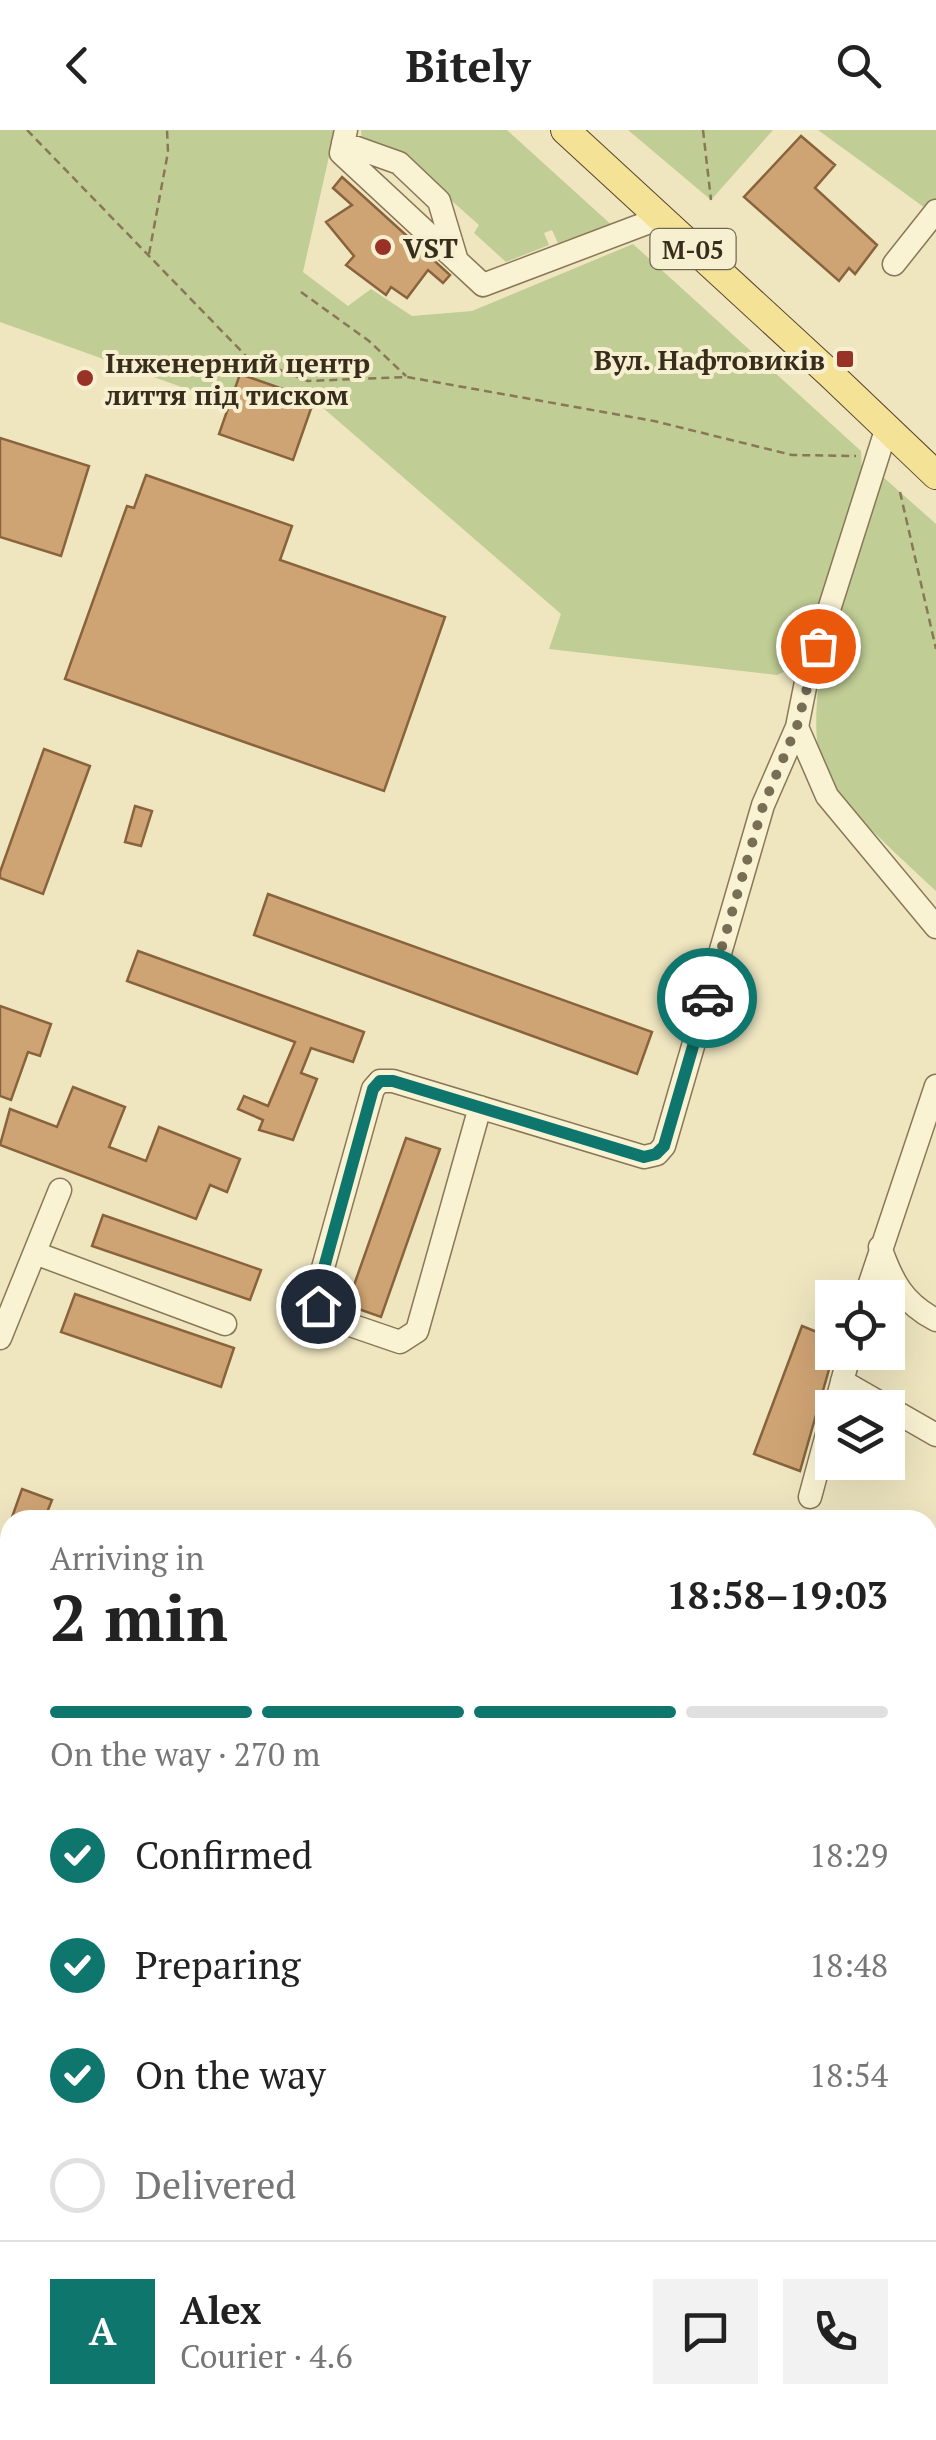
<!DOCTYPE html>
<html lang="en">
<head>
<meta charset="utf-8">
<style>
	:root { --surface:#fff; --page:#f2f2f2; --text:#222; --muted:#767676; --line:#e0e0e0; --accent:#0f766e }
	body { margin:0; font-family:"PT Serif",serif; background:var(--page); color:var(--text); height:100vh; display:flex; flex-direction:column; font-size:38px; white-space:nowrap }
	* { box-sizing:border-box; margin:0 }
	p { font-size:32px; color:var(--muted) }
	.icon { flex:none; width:55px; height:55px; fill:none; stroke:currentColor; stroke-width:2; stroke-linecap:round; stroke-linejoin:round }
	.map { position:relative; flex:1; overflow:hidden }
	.drawer { position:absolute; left:0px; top:1380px; width:938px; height:930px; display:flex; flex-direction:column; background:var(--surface); border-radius:30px 30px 0 0; box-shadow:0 10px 40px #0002 }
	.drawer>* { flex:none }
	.tools { position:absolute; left:815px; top:1150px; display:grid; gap:20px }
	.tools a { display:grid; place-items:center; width:90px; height:90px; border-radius:0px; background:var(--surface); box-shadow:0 10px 40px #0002; font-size:50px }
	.pin { position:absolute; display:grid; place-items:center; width:85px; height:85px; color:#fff; margin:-42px; border:5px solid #fff; border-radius:50%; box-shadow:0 2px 10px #0007 }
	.courier { position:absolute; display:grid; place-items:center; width:100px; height:100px; margin:-50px; border:8px solid #0f766e; border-radius:50%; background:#fff; color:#222; box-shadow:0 2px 12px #0007 }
	.overview em { font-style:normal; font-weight:600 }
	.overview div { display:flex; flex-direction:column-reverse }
	.overview { display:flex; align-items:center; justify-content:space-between; height:170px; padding:0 50px }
	h1 { font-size:65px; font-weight:600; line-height:75px }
	.bar { display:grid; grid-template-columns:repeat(4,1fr); gap:15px 10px; align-content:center; height:120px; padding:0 50px }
	.bar i { height:12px; border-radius:8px; background:var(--line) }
	.bar .on { background:var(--accent) }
	.bar p { grid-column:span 4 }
	.line { display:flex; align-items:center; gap:25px; padding:0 50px; border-top:2px solid var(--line) }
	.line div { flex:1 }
	.round { display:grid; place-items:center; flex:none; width:105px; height:105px; border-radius:0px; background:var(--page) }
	ol { padding:0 50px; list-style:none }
	li { display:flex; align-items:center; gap:30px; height:110px }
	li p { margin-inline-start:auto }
	li .icon { padding:10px; border-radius:50%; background:var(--accent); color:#fff; stroke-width:4 }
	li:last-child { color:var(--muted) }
	li i { width:55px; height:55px; border:5px solid var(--line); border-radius:50% }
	header { display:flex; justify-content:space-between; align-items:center; height:130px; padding:0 50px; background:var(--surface); font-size:45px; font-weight:600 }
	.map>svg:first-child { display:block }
	.green { fill:#c0cd94 }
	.building { fill:#cfa474; stroke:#88633c; stroke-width:2.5 }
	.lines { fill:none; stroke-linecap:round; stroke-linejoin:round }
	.minor-casing { stroke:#897757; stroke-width:25 }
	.major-casing { stroke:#56442c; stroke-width:30 }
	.path { stroke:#897757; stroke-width:2.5; stroke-dasharray:8 5; stroke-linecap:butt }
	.minor { stroke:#faf3d3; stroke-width:22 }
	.major { stroke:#f4e296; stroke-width:28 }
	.done { stroke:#786e55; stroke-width:10; stroke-dasharray:0 18 }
	.route { stroke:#0f766e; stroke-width:12 }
	.poi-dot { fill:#993226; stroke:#f6f0d0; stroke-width:4 }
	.labels { text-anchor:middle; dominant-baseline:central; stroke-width:8; stroke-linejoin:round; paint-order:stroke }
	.shield { fill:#f6f0d0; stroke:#716852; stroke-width:2.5 }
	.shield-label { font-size:25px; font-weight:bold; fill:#382d1c }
	.poi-label { font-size:28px; font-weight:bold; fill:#382d1c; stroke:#f6f0d0; text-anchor:start }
</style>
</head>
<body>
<header><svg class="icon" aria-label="back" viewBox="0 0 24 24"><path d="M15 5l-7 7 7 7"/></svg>Bitely<svg class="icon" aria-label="search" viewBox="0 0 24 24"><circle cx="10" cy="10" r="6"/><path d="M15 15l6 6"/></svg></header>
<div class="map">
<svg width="936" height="2310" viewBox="0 0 936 2310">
	<rect width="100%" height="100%" fill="#efe6c0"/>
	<path class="green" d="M 0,0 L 335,0 L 303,142 L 348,176 L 371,159 L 412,186 L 472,181 L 633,114 L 861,321 L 863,362 L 810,530 L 777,545 L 549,519 L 561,484 L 314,270 L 241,244 L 229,274 L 0,192 Z
		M 361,0 L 507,0 L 616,99 L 582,113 L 572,108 L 558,113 L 552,100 L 544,103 L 549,115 L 506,132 L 474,103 L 479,95 L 400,25 L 362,11 Z
		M 628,0 L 773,0 L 711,70 Z
		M 818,0 L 936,0 L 936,86 Z
		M 882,346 L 936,394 L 936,761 C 910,736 836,671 824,642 C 813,614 816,577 819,549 Z"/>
	<path class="building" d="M 801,6 L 835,35 L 815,58 L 877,115 L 855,144 L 849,138 L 839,151 L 744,67 Z
		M 342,47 L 450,145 L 443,153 L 428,140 L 407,168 L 391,157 L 386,165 L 346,135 L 354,126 L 326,92 L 352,75 L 333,58 Z
		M 240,244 L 314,270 L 293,330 L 219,304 Z
		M 0,308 L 89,336 L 61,426 L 0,407 Z
		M 146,345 L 292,396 L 280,430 L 445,487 L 384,661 L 65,549 L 127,376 L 134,378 Z
		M 44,619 L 90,636 L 43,764 L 0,748 L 0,742 Z
		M 135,676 L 152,681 L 141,716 L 125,712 Z
		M 268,764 L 652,902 L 637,944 L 254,805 Z
		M 138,821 L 364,902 L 353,932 L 311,918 L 301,943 L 317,949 L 293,1010 L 259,1000 L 263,990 L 238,979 L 244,966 L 268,976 L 295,912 L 127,851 Z
		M 0,876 L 51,894 L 40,926 L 28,922 L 11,970 L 0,966 Z
		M 73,957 L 125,977 L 109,1017 L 146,1031 L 159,997 L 240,1029 L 227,1062 L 210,1055 L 196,1089 L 0,1015 L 10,979 L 57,997 Z
		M 406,1008 L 440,1019 L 381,1187 L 347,1175 Z
		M 103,1085 L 261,1140 L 250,1170 L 92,1116 Z
		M 75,1164 L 234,1218 L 221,1257 L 61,1202 Z
		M 802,1196 L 832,1208 L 834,1222 L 800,1341 L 754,1324 Z
		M 22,1359 L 52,1370 L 44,1390 L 11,1390 Z"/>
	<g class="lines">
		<defs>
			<path id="minor" d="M 346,0 L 341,23 L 483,155 L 660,88
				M 343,13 L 399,33 L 439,71 L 457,131
				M 894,134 L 936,81
				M 887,297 L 806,552 L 797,597 L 827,666 L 936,797
				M 480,977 L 417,1201 L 400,1212 L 324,1186 L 319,1176 L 321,1145 L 373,959 L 380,951 L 393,951 L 644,1027 L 657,1024 L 664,1016 L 763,675 L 797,597
				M 880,1117 C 892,1151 903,1173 936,1190
				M 35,1123 L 225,1194
				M 865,1168 L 936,956
				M 0,1208 L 60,1060
				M 842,1251 L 936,1305
				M 835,1278 L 850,1222
				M 810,1367 L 832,1286
				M 928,1550 L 936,1541
				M 0,1624 L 10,1628
				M 928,1817 L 936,1816
				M 928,1910 L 936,1913
				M 928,1987 L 936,1990
				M 928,2289 L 936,2293
				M 647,2300 L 648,2310"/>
			<path id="major" d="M 565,0 L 829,243 L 936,345"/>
		</defs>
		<use href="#minor" class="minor-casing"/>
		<use href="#major" class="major-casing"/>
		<path class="path" d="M 27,0 L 247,227 L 308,251 L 407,247 L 654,291 L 792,325 L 856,326
			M 703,0 L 711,70
			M 149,124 L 168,22 L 167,0
			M 301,162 L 369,211 L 406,246
			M 900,362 L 936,519"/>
		<use href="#minor" class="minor"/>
		<use href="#major" class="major"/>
	</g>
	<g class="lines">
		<path class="done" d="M 707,868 L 763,676 L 797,596 L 818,516"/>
		<path class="route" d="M 318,1176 L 322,1145 L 373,959 L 380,951 L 393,951 L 644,1027 L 656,1024 L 664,1016 L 707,868"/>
	</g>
	<g class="poi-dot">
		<circle cx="383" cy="117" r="10"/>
		<rect x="835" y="219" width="20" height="20" rx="5"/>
		<circle cx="85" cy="248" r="10"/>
	</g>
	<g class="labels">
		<rect class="shield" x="650.5" y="99" width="85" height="40" rx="8"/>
		<g class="shield-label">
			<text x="693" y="119">М-05</text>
		</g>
		<g class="poi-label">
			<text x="403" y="117">VST</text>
			<text x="825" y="229" text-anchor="end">Вул. Нафтовиків</text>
			<text x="105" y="232">Інженерний центр<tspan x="105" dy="32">лиття під тиском</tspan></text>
		</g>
	</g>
</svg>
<div class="tools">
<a><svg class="icon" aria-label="locate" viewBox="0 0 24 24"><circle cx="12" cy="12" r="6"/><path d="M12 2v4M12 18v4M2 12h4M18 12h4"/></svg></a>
<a><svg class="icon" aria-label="layers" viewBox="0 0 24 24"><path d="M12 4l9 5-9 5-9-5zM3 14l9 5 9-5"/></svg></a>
</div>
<div class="pin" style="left:818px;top:516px;background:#ea580c"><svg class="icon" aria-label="bag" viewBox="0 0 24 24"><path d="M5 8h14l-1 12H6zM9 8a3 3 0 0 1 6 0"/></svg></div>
<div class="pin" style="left:318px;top:1176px;background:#1f2937"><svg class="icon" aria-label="home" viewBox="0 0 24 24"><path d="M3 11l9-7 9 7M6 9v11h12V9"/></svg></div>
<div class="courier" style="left:707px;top:868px"><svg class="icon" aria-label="car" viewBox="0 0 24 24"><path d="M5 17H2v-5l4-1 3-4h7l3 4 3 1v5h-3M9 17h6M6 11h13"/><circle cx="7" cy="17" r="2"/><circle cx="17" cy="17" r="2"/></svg></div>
<section class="drawer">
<div class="overview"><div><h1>2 min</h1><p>Arriving in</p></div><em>18:58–19:03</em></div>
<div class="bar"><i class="on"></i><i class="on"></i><i class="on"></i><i></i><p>On the way · 270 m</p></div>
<ol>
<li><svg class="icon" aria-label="check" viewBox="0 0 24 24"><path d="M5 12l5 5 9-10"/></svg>Confirmed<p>18:29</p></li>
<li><svg class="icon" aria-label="check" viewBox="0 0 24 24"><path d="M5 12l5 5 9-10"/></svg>Preparing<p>18:48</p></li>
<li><svg class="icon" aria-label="check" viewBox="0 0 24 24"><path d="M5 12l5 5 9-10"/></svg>On the way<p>18:54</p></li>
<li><i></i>Delivered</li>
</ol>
<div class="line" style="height:180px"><b class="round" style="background:var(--accent);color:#fff">A</b><div><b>Alex</b><p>Courier · 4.6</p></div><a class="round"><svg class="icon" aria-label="chat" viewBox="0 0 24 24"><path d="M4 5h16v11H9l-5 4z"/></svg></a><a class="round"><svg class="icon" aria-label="phone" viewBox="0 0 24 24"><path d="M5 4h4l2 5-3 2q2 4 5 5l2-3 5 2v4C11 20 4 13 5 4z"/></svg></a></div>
</section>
</div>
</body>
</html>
